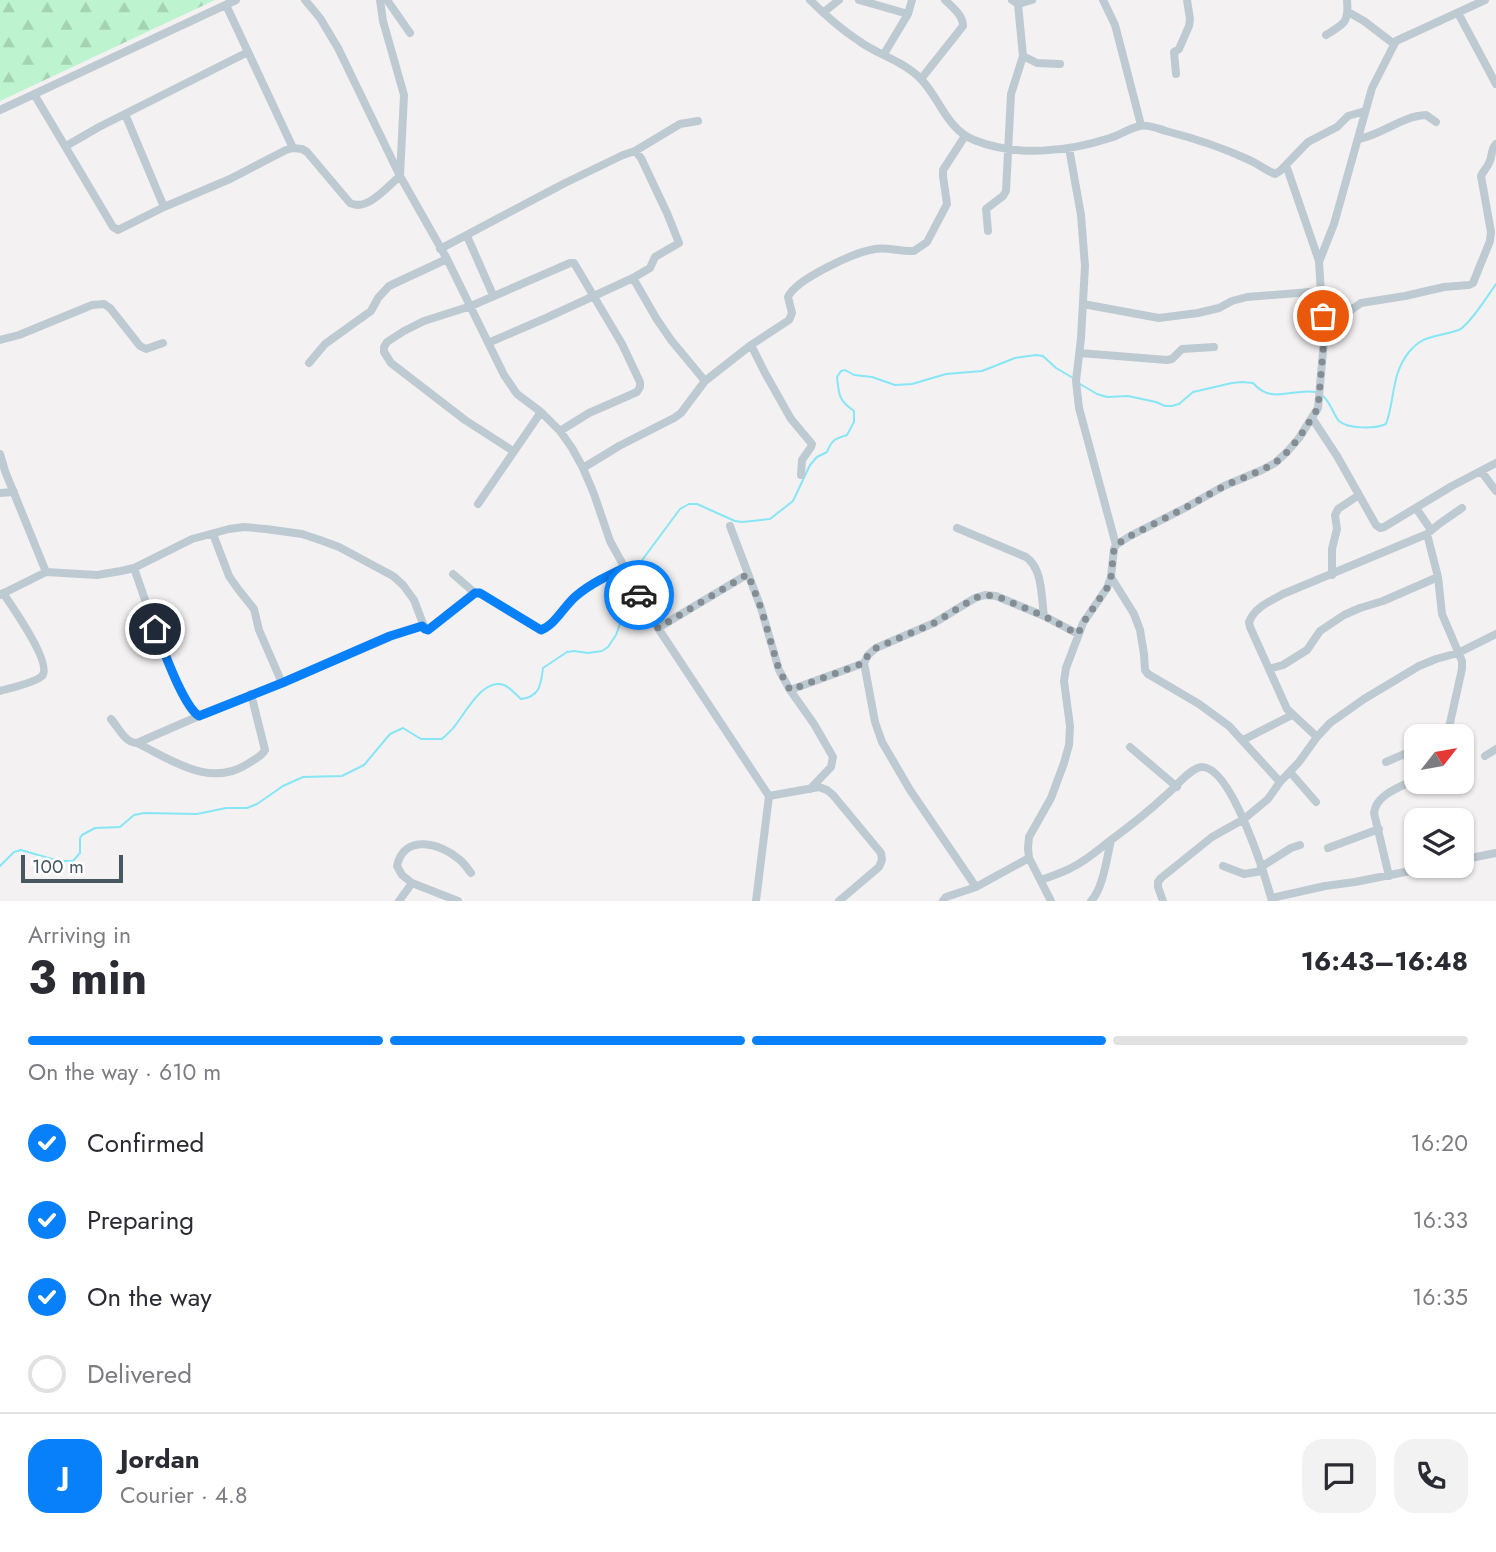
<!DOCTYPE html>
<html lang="en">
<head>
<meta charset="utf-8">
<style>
	:root { --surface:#fff; --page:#f2f2f3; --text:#2b2b33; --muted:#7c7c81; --line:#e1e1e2; --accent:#0780f9 }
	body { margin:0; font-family:Jost,sans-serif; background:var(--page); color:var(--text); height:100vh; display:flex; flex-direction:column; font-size:26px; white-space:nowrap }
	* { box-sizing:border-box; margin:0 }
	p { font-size:23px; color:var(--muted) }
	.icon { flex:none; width:38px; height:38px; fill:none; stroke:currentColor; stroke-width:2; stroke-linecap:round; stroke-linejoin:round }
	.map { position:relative; height:901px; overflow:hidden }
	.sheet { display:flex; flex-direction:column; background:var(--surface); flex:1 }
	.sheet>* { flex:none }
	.needle { width:46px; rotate:59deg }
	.fabs { position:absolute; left:1404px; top:724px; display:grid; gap:14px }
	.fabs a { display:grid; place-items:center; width:70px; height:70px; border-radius:14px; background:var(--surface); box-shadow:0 2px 5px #0004; font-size:35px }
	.scale { position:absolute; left:21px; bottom:18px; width:102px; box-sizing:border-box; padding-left:7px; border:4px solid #475761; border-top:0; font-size:19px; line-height:24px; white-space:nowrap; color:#475761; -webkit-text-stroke:5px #fff; paint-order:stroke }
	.pin { position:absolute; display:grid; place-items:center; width:60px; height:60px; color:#fff; margin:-30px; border:4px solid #fff; border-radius:50%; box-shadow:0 2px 7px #0007 }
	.courier { position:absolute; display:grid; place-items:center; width:70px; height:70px; margin:-35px; border:5px solid #0780f9; border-radius:50%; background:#fff; color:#222; box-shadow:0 2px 9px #0007 }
	.headline em { font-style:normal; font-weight:700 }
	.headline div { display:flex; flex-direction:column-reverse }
	.headline { display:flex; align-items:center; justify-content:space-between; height:119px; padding:0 28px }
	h1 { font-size:46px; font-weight:700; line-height:52px }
	.bar { display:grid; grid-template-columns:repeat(4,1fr); gap:10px 7px; align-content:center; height:84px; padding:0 28px }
	.bar i { height:9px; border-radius:5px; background:var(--line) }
	.bar .current { background:var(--accent) }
	.bar p { grid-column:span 4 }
	.line { display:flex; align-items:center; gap:18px; padding:0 28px; border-top:2px solid var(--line) }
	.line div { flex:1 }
	.round { display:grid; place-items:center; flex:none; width:74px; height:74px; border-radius:21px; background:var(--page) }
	ol { padding:0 28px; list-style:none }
	li { display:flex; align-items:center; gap:21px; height:77px }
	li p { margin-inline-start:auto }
	li .icon { padding:7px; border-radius:50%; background:var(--accent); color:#fff; stroke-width:4 }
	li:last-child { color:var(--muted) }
	li i { width:38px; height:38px; border:4px solid var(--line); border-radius:50% }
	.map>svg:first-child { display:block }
	.forest { fill:url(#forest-firs) }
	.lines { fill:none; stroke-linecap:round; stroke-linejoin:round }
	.stream { stroke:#86e6f5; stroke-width:2 }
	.minor { stroke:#becad2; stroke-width:8 }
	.done { stroke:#848d94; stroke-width:7; stroke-dasharray:0 12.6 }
	.route { stroke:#0780f9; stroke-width:9 }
</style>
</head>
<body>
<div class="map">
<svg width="1496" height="901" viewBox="0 0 1496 901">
	<defs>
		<pattern id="forest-firs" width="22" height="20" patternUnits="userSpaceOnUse" patternTransform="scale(1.75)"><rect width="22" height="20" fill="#bdf4cf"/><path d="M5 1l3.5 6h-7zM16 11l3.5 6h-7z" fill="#a4d3b4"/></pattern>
	</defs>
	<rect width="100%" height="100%" fill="#f4f1f2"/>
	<path class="forest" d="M 0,0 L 215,0 L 0,101 Z"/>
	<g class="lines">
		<path class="stream" d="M 1080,384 L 1097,394 L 1107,397 L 1128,396 L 1156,402 L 1165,406 L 1172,406 L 1179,404 L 1193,392 L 1232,383 L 1242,382 L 1253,383 C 1272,405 1291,388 1316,392
			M 1323,396 C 1331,403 1334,416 1339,421 C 1348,429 1375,429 1386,424 C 1395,400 1391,374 1409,352 C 1422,336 1434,337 1452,332 C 1456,331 1460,330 1462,328 C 1475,317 1486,298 1496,284
			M 631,575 L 680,509 L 689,504 L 697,504 L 735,521 L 742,522 L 770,519 L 793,501 L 810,465 L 817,457 L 827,452 C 832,439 835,439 847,435 L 854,422 L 854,411 C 838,400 839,394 837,377 L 841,371 L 845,370 L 854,375 L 872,377 L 895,385 L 912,384 L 946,374 L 982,371 L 1015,358 L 1036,355 L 1043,356 L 1056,368 L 1073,378
			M 0,866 L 14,852 L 21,850 L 59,861 L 73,861 L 80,853 L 80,838 L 82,835 L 95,828 L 120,827 L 134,815 L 144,813 L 197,814 L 226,808 L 247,808 L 257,804 L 283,786 L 303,777 L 342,776 L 364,765 L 390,734 L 403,728 L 421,739 L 442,739 C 446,735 451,731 454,727 C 465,714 482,678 504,685 C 510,687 516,695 521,699 C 540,697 541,684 543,668 L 567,652 L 574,651 L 588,653 L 602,651 L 608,647 L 616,635 L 621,621 L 627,612 L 625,594 L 629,580"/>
		<path class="minor" d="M 305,0 L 320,18 L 338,48 L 400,176 L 447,259 L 504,375 L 517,394 L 541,412 L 560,431 L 572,448 L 583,468 L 594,494 L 610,541 L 658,628 L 769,796 L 756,901
			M 387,0 L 410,33
			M 810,0 C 825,15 842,30 859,41 C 878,55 901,60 919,77 C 939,96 946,129 974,140 C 1017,157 1067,152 1110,138 C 1120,135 1130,128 1140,126 C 1148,124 1159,129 1166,131 C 1193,138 1221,147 1247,159 C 1257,163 1265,170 1275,174 L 1280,171 L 1308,142 L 1337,127 L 1348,116 L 1365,111
			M 859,0 L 908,14
			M 1012,0 L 1018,4 L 1032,0
			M 1103,0 L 1115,25 L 1141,125
			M 226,5 L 293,148
			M 824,12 L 839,0
			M 1348,12 L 1364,21 L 1394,44
			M 1458,13 L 1496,84
			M 1326,35 C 1344,24 1349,23 1347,0
			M 884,54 L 908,14 L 912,0
			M 1023,56 L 1037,63 L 1060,64
			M 1176,74 L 1174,52 L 1179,49 L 1189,26 L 1190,19 L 1187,0
			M 921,79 L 963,26 C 963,15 952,7 945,0
			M 34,94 L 113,227 L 118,230 L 164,207 L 230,179 L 286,150 L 293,148 L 302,149 L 307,152 L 350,203 C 367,212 387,187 400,176 L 404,95 L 383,21 L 380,0
			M 0,110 L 236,0
			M 125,114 L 164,207
			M 1359,139 C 1383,134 1402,116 1426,115 L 1436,122
			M 66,146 L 99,127 L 248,52
			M 1069,148 L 1081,215 L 1085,266 L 1081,338 L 1076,381 L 1079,408 L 1116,545
			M 635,151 L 680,124 L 698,121
			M 1286,165 L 1319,261
			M 988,231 L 986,209 L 1003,196 L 1006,191 L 1011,94 L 1023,56 L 1018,4
			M 467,236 L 493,295
			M 440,249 L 565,183 L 623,155 L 635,151 L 641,158 L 667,213 L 679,243 L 655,257 L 650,268 L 633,278 L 546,318 L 488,343
			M 633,278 L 656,318 L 671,340 L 705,381
			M 1083,304 L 1159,318 L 1198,313 L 1219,308 L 1232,301 L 1247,297 L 1322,291
			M 0,340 L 19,335 L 92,305 L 104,304 L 110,308 L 140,346 L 146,349 L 163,343
			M 1324,340 L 1351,310 L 1361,303 L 1405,296 L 1444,287 L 1469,285 L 1473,283 L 1490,241 L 1491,232 L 1481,176 C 1483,171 1487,168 1489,163 C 1493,156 1490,150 1496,144
			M 751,345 L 765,373 L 791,419 L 812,444 L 811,447 L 802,460 L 801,475
			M 1080,353 L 1167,360 L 1172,359 L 1182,349 L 1214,347
			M 309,363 L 325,344 L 371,311 L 378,298 L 389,286 L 447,259
			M 1312,418 L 1337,456 L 1376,525 L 1380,528 L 1384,527 L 1452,486 L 1496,463
			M 513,451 L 465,420 L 391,363 L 384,352 L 384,347 L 387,342 L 404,331 L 424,321 L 471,306 L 570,263 L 574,263 L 622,344 L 640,382 L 640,387 L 637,392 L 589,413 L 560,431
			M 0,454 L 5,471 L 46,572
			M 583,468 L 619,446 L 674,418 L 681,413 L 705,381 L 751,345 L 789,320 L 792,313 L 788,297 C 796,279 855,252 875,249 C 888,247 901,252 914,251 L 927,242 L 947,204 L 943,176 L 943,170 L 965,136
			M 1481,471 L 1496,491
			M 0,493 L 14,492
			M 478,504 L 541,412
			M 1416,508 L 1431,530
			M 730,526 L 761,608 L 779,670 L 790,690 L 814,724 L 833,757 L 831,767 L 810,789
			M 957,528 L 1026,557 C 1043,569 1041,596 1044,616
			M 213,534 L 229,576 L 238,589 L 254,609 L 259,630 L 282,683
			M 134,568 C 143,594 180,705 199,716 L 282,683 L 390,637 L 422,626
			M 453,574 L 475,593
			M 1332,575 L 1332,549 L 1337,529 L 1335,515 L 1338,509 L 1359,495
			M 1111,577 L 1134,614 L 1140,630 L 1144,654 L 1145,670 L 1148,674 L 1199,704 L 1229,726 L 1280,782
			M 0,595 L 46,572 L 97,575 L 121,571 L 134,568 L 192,539 L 229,529 L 244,527 L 266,529 L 302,534 L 320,540 L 339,547 L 393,576 L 403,585 L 414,600 L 425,629 L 432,627 L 475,593 L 480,593 L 541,630 C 555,625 564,606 576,596 C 590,584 607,576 624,568
			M 658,628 L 748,574
			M 1269,669 L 1283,665 L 1307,650 L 1320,631 L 1344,615 L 1360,608 L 1383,601 L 1438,577
			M 790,690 L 864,663
			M 0,691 C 10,688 35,683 42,676 C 53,664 11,605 3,593
			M 111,719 C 118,727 125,743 137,743 L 199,716
			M 1317,737 L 1287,709 L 1250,627 L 1249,622 C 1255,607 1269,602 1283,594 L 1427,534
			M 1445,737 L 1448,732 L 1462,669 L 1462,661 L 1442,614 L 1438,577 L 1427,534 L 1439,524 L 1462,508
			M 1243,740 L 1292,715
			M 137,743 C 172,760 211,789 249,763 C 255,759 262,756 265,750 L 251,694
			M 1130,747 L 1177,787
			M 1485,756 L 1496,749
			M 1386,762 L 1416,749
			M 1290,772 L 1316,802
			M 769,796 L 819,787 L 827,790 L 833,795 L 881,853 L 882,860 L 879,867 L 839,901
			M 1328,848 L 1379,829
			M 1461,860 L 1496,853
			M 1223,866 L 1244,874 L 1262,871
			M 1261,867 L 1291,848 L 1300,845
			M 1389,876 L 1374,813 C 1376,794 1401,787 1416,779
			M 1041,880 C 1051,876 1062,873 1071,868 C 1086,861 1098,850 1111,840 C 1130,826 1148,812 1165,796 C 1175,788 1191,767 1202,767 C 1232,767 1265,876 1272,901
			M 976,887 L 910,790 L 882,742 L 875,722 L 864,663 L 868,655 L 876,648 L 934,623 L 975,598 L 985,595 L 996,596 L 1044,616 L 1078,634
			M 1272,898 L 1325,886 L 1355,882 L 1435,866
			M 399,901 L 412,883
			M 458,901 L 412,883 L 402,875 L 397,866 C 404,833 441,843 460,860 C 464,863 467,868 471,873
			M 943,901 L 946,897 L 976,887 L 1029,858
			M 1051,901 L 1029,858 L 1028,848 L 1029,837 L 1051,798 L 1064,763 L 1069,745 L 1070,726 L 1064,681 L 1066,668 L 1083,623 L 1107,588 L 1111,577 L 1114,549 L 1116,545 L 1130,536 L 1185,508 L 1224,486 L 1262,470 L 1275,463 L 1287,452 L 1299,438 L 1318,408 L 1324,340 L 1319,262 L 1334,224 L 1372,88 L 1396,41 L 1485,0
			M 1091,901 C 1103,889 1107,857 1111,840
			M 1163,901 L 1158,887 L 1158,882 L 1161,878 L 1212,837 L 1244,819 L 1268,799 L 1280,782 L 1299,762 L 1317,737 L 1330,723 L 1364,699 L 1419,666 L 1436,659 L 1458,653 L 1496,634"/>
	</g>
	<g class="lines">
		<path class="done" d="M 639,595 L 658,628 L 748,574 L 761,608 L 779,670 L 790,690 L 864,663 L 868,655 L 876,648 L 934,623 L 975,598 L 985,595 L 996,596 L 1044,616 L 1078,634 L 1083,623 L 1107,588 L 1111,577 L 1114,549 L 1116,545 L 1130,536 L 1185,508 L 1224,486 L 1262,470 L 1275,463 L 1287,452 L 1299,438 L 1318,408 L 1324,340 L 1323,316"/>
		<path class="route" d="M 155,629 C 163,648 183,706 199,716 L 282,683 L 390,636 L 422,626 L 425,629 L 428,630 L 475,593 L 480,593 L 541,630 C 555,625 564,606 576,596 C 590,584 607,576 624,568 L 639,595"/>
	</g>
</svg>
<div class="fabs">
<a><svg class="needle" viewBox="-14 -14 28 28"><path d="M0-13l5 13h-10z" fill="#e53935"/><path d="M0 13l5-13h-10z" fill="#7c7c81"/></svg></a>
<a><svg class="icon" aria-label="layers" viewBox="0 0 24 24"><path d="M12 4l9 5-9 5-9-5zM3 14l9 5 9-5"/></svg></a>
</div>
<div class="scale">100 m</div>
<div class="pin" style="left:1323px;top:316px;background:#ea580c"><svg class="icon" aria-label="bag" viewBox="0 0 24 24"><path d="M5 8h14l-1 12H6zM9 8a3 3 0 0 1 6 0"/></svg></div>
<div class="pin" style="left:155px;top:629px;background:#1f2937"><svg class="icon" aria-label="home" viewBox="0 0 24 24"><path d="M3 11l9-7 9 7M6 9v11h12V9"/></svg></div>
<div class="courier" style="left:639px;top:595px"><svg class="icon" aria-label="car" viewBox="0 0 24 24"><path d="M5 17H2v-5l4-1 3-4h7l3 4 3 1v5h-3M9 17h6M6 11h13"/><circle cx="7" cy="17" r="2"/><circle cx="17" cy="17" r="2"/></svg></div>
</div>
<section class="sheet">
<div class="headline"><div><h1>3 min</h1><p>Arriving in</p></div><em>16:43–16:48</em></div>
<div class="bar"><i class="current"></i><i class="current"></i><i class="current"></i><i></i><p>On the way · 610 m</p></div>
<ol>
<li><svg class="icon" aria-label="check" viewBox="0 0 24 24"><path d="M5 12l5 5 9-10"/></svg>Confirmed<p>16:20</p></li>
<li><svg class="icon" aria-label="check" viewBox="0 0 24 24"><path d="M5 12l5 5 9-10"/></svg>Preparing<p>16:33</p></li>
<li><svg class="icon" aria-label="check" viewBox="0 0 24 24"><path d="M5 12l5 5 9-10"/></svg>On the way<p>16:35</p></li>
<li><i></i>Delivered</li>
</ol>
<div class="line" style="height:126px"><b class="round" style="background:var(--accent);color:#fff">J</b><div><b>Jordan</b><p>Courier · 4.8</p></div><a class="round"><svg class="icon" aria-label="chat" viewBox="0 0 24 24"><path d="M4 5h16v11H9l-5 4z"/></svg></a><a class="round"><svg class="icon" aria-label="phone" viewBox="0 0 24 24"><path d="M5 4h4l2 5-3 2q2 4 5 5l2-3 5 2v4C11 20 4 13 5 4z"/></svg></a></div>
</section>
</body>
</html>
